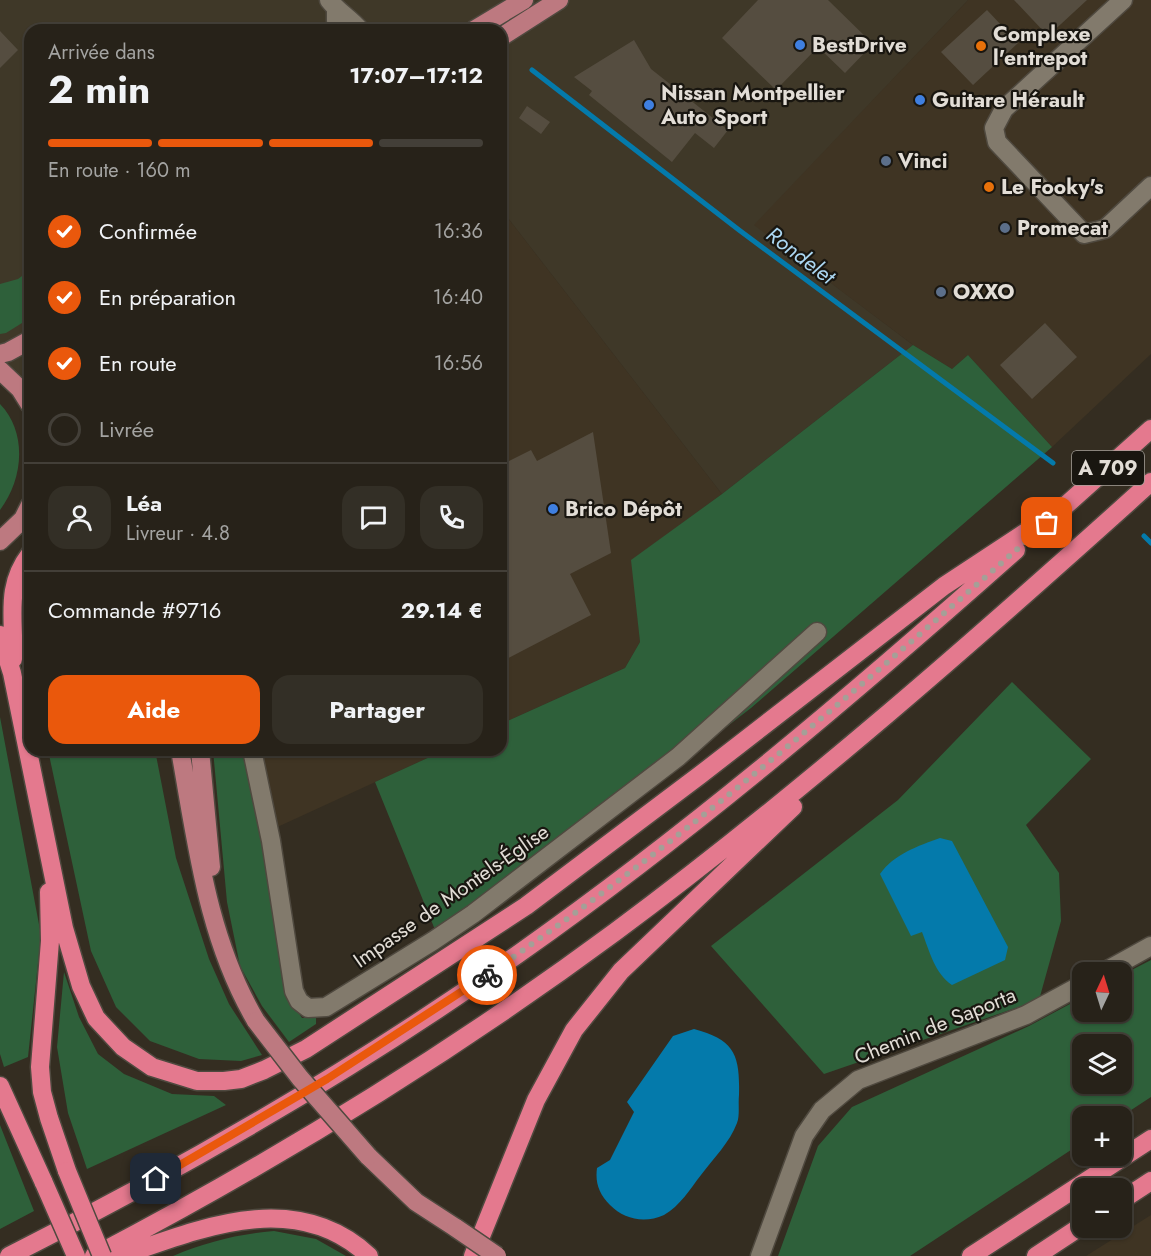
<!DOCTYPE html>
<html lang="fr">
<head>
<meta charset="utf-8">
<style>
	:root { --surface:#272219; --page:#332f26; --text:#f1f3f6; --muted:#a4a4a2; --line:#433f38; --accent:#ea580c }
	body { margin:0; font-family:Jost,sans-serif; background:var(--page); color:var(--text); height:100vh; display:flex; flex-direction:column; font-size:22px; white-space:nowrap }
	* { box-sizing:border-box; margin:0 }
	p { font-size:20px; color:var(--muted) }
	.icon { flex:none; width:33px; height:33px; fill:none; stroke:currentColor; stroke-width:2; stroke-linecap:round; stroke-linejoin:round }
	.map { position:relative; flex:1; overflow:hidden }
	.panel { position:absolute; left:24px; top:24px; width:483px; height:732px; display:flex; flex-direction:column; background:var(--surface); border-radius:18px; box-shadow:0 2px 4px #0004,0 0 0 2px var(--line) }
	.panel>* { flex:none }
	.needle { width:39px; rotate:4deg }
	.buttons { position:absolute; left:1072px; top:962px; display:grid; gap:12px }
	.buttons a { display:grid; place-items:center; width:60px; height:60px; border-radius:12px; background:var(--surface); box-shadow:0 2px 4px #0004,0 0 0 2px var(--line); font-size:30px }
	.pin { position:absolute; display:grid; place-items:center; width:51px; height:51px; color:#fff; margin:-26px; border-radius:12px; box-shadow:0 3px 9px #0006 }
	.courier { position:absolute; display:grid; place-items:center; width:60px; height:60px; margin:-30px; border:4px solid #ea580c; border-radius:50%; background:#fff; color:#222; box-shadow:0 2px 8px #0007 }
	.overview em { font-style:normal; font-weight:700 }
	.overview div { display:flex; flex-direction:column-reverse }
	.overview { display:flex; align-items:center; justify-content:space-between; height:102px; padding:0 24px }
	h1 { font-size:39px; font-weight:700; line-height:45px }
	.bar { display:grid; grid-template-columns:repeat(4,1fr); gap:9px 6px; align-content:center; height:72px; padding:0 24px }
	.bar i { height:8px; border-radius:4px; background:var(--line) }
	.bar .current { background:var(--accent) }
	.bar p { grid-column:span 4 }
	.line { display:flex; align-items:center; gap:15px; padding:0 24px; border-top:2px solid var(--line) }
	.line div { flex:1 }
	.round { display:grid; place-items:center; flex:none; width:63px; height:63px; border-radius:18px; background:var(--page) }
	ol { padding:0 24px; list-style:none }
	li { display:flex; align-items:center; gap:18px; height:66px }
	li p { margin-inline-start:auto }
	li .icon { padding:6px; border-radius:50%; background:var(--accent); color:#fff; stroke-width:4 }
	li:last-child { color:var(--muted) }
	li i { width:33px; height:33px; border:3px solid var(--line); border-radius:50% }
	.cta { display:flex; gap:12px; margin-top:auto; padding:12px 24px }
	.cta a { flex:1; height:69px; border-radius:18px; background:var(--accent); color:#fff; font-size:24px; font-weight:700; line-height:69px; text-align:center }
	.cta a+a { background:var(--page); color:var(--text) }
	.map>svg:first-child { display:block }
	.built { fill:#3f3423 }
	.industrial { fill:#3f3828 }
	.green { fill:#2e603a; fill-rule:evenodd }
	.water { fill:#047aab }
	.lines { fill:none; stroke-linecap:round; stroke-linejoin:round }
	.stream { stroke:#047aab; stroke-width:5 }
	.building { fill:#554d40 }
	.minor-casing { stroke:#4f493f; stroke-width:21 }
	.major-casing { stroke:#4f493f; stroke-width:21 }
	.highway-casing { stroke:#4f493f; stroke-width:21 }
	.minor { stroke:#827a6c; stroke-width:18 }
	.major { stroke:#bd7980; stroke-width:18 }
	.highway { stroke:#e4798e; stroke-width:18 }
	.major-bridge-casing { stroke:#4f493f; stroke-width:21; stroke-linecap:butt }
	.highway-bridge-casing { stroke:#4f493f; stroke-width:21; stroke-linecap:butt }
	.major-bridge { stroke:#bd7980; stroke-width:18 }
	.highway-bridge { stroke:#e4798e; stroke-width:18 }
	.done { stroke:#a59f97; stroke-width:6; stroke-dasharray:0 10.8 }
	.route { stroke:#ea580c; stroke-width:8 }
	.shop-dot { fill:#3f7fe0; stroke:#191610; stroke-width:2 }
	.food-dot { fill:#e8710a; stroke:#191610; stroke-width:2 }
	.service-dot { fill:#5c6f8a; stroke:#191610; stroke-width:2 }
	.labels { text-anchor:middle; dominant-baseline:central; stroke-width:4.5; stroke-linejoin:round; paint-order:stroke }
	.shield { fill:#191610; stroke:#a6a19b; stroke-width:1.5 }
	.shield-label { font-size:20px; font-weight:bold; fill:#e2ddd6 }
	.poi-label { font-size:21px; font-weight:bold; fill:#e2ddd6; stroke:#191610; text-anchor:start }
	.street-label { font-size:21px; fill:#e2ddd6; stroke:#191610 }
	.water-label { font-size:22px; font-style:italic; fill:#acd7f2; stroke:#191610 }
</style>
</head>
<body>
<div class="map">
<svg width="1151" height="1256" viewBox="0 0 1151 1256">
	<rect width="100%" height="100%" fill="#342d21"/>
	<path class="built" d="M 968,0 L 1151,0 L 1151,354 L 1052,447 L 968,355 L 952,369 L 913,345 L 753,225 Z
		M 501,209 L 722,494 L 632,560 L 640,642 L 625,668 L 501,724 Z
		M 258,750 L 445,750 L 273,829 Z
		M 1151,1215 L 1151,1256 L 1086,1256 Z"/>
	<path class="industrial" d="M 0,0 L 968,0 L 754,225 L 913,345 L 722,494 L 501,209 L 501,30 L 30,30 L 30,406 L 0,372 Z"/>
	<path class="green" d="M 30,270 L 30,318 L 6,333 L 0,334 L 0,284 L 18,279 Z
		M 913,345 L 952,369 L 968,355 L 1052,447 L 751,708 L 442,947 L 375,782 L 445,750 L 501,750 L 501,724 L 625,668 L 640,642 L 631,560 L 722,494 Z
		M 0,404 C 28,433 23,480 0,510 Z
		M 1012,682 L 1091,759 L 1026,825 L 1059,873 L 1061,921 L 1039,1000 L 824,1074 L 711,946 L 898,800 Z
		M 0,717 L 41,935 L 28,1057 L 4,1067 L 0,1054 Z
		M 48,750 L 155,750 L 176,858 L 209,959 L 229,1004 L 262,1055 L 241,1061 L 199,1059 L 150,1041 L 116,1007 L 91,951 Z
		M 213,750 L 246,750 L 255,790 L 290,1000 L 302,1018 L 316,1018 L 316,1024 L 289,1042 L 262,1006 L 240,966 L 227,902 Z
		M 1151,960 L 1151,1097 L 1122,1116 L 1083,1116 L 1083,1142 L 910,1256 L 778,1256 L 818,1146 L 852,1107 L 1029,1026 L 1083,997 L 1083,1011 L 1122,1011 L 1122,975 ZM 1083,1044 L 1122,1044 L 1122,1083 L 1083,1083 Z
		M 64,972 L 79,1017 L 98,1054 L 124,1074 L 172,1094 L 214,1096 L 226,1105 L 87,1169 L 68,1113 L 57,1047 Z
		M 0,1125 L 34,1211 L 0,1229 Z
		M 274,1231 L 316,1239 L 346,1256 L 173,1256 C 206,1242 238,1234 274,1231 Z"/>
	<path class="water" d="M 940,838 L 952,841 L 1008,947 L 1005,960 L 952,985 C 935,974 929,950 922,932 L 911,936 L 880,874 C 894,854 918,846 940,838 Z
		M 694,1029 C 735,1040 740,1055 739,1095 C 738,1104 740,1115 737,1123 C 730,1142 713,1159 701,1175 C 690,1189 680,1206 664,1215 C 644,1224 624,1219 610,1205 C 599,1194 595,1183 597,1168 L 610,1160 L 634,1112 L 627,1102 L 673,1036 Z"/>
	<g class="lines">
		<path class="stream" d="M 532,70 L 739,230 L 1053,463
			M 1144,536 L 1151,543"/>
	</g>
	<path class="building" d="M 758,0 L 828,0 L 873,44 L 845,73 L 818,47 L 776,90 L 722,38 Z
		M 1014,0 L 1087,0 L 1048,36 Z
		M 987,10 L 1018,43 L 973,85 L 941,52 Z
		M 0,31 L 18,50 L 0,68 Z
		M 634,40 L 651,69 L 728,130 L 714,148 L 695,133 L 672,162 L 589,95 L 592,91 L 574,77 Z
		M 527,106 L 550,122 L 541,134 L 519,118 Z
		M 1045,323 L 1077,357 L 1032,399 L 1000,365 Z
		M 593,432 L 611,553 L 570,574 L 591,615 L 501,662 L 501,465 L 531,450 L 537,461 Z"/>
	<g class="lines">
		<defs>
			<path id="minor" d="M 329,0 C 338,12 350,18 360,30
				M 1123,0 L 1004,109 L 994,128 L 997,142 L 1084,234 L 1105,229 L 1151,186
				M 336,9 L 336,21 L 341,30
				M 252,750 L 271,841 L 294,991 L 299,1001 L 308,1008 L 326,1007 L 433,941 L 473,914 L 678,757 L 817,632
				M 1104,972 L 1151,946
				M 760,1256 L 804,1136 L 822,1110 L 858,1080 L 1026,1015 L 1083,984"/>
			<path id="major" d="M 474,30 L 524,0
				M 501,37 L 559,0
				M 0,354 L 8,352 L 30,340
				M 0,370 L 20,389 L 30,405
				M 0,541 L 23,519 L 30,505
				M 180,750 C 197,844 207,938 256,1021
				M 200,750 L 211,867
				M 368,1156 L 416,1202 L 456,1228"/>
			<path id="highway" d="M 1055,515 L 1151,429
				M 0,635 L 12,673 L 64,928 L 81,986 L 96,1018 L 123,1047 L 152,1067 L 197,1081 L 224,1081 L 241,1079 L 264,1070 L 306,1049 L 526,906 L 700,775 L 944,586 L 1064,507
				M 13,659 C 15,619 4,588 30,554
				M 49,892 L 50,941 L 40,1067 L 42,1092 L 49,1118 L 67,1171
				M 0,1086 L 44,1183
				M 1122,1200 L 1151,1181
				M 9,1256 C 186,1167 359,1067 521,952 C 695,829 857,691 1016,550
				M 94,1256 C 275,1161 450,1054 615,932 C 802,793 978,638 1151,482
				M 121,1256 C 201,1228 296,1188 369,1256
				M 473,1256 L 536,1100 L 574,1030 L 621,971 L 793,807
				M 971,1256 L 1151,1139
				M 1036,1256 L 1083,1225"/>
		</defs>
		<use href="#minor" class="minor-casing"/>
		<use href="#major" class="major-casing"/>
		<use href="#highway" class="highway-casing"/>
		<use href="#minor" class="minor"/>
		<use href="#major" class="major"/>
		<use href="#highway" class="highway"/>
		<defs>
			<path id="major-bridge" d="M 256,1021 L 300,1078 L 368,1156
				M 456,1228 L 497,1256"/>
			<path id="highway-bridge" d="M 67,1171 L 102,1256
				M 44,1183 L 76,1256"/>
		</defs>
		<use href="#major-bridge" class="major-bridge-casing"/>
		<use href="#highway-bridge" class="highway-bridge-casing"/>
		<use href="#major-bridge" class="major-bridge"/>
		<use href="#highway-bridge" class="highway-bridge"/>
	</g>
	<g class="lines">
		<path class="done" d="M 487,975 C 686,840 867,681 1047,523"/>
		<path class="route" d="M 156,1179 L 327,1079 L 487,975"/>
	</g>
	<g class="shop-dot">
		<circle cx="800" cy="45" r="6"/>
		<circle cx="920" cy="100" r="6"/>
		<circle cx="649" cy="105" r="6"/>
		<circle cx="553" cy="509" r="6"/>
	</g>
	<g class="food-dot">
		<circle cx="981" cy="46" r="6"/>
		<circle cx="989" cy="187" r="6"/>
	</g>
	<g class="service-dot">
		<circle cx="886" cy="161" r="6"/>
		<circle cx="1005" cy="228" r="6"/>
		<circle cx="941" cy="292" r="6"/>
	</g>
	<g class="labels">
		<rect class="shield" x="1072" y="451" width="72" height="34" rx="4.5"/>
		<g class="shield-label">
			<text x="1108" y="468">A 709</text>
		</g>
		<g class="poi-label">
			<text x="993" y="34">Complexe<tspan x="993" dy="24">l'entrepot</tspan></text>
			<text x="812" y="45">BestDrive</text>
			<text x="661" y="93">Nissan Montpellier<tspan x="661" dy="24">Auto Sport</tspan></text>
			<text x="932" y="100">Guitare Hérault</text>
			<text x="898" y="161">Vinci</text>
			<text x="1001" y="187">Le Fooky's</text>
			<text x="1017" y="228">Promecat</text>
			<text x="953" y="292">OXXO</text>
			<text x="565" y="509">Brico Dépôt</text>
		</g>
		<g class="street-label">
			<text transform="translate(451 896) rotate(-35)">Impasse de Montels-Église</text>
			<text transform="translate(935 1026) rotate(-22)">Chemin de Saporta</text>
		</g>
		<g class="water-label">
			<text transform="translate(801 255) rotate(37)">Rondelet</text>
		</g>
	</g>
</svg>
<div class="buttons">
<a><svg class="needle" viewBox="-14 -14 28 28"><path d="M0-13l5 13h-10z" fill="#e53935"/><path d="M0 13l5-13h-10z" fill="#a4a4a2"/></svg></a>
<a><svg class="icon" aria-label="layers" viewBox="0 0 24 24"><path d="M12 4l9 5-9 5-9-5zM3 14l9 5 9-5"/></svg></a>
<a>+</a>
<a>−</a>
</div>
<div class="pin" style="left:1047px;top:523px;background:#ea580c"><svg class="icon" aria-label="bag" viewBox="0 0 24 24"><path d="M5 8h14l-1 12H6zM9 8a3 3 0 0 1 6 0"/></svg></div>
<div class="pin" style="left:156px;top:1179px;background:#1f2937"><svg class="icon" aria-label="home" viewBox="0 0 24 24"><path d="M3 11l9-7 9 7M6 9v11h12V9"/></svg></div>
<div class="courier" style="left:487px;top:975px"><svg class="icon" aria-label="bike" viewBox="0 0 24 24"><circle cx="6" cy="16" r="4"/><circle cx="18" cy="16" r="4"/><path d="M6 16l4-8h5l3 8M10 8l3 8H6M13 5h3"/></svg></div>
<section class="panel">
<div class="overview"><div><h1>2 min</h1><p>Arrivée dans</p></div><em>17:07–17:12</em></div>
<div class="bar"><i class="current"></i><i class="current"></i><i class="current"></i><i></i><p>En route · 160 m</p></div>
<ol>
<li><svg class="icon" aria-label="check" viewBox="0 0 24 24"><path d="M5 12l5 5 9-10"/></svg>Confirmée<p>16:36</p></li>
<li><svg class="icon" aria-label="check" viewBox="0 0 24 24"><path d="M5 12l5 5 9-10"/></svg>En préparation<p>16:40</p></li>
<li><svg class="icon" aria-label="check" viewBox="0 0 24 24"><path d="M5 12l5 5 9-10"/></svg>En route<p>16:56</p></li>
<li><i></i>Livrée</li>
</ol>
<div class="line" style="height:108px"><a class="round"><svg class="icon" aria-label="person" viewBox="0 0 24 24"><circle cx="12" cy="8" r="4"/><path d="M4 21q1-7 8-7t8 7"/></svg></a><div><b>Léa</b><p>Livreur · 4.8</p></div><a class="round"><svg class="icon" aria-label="chat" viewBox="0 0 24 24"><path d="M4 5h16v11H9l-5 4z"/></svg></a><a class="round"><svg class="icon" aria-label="phone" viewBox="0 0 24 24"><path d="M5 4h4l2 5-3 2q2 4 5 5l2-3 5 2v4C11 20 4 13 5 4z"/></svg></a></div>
<div class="line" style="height:78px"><div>Commande #9716</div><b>29.14 €</b></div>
<div class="cta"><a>Aide</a><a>Partager</a></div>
</section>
</div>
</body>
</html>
